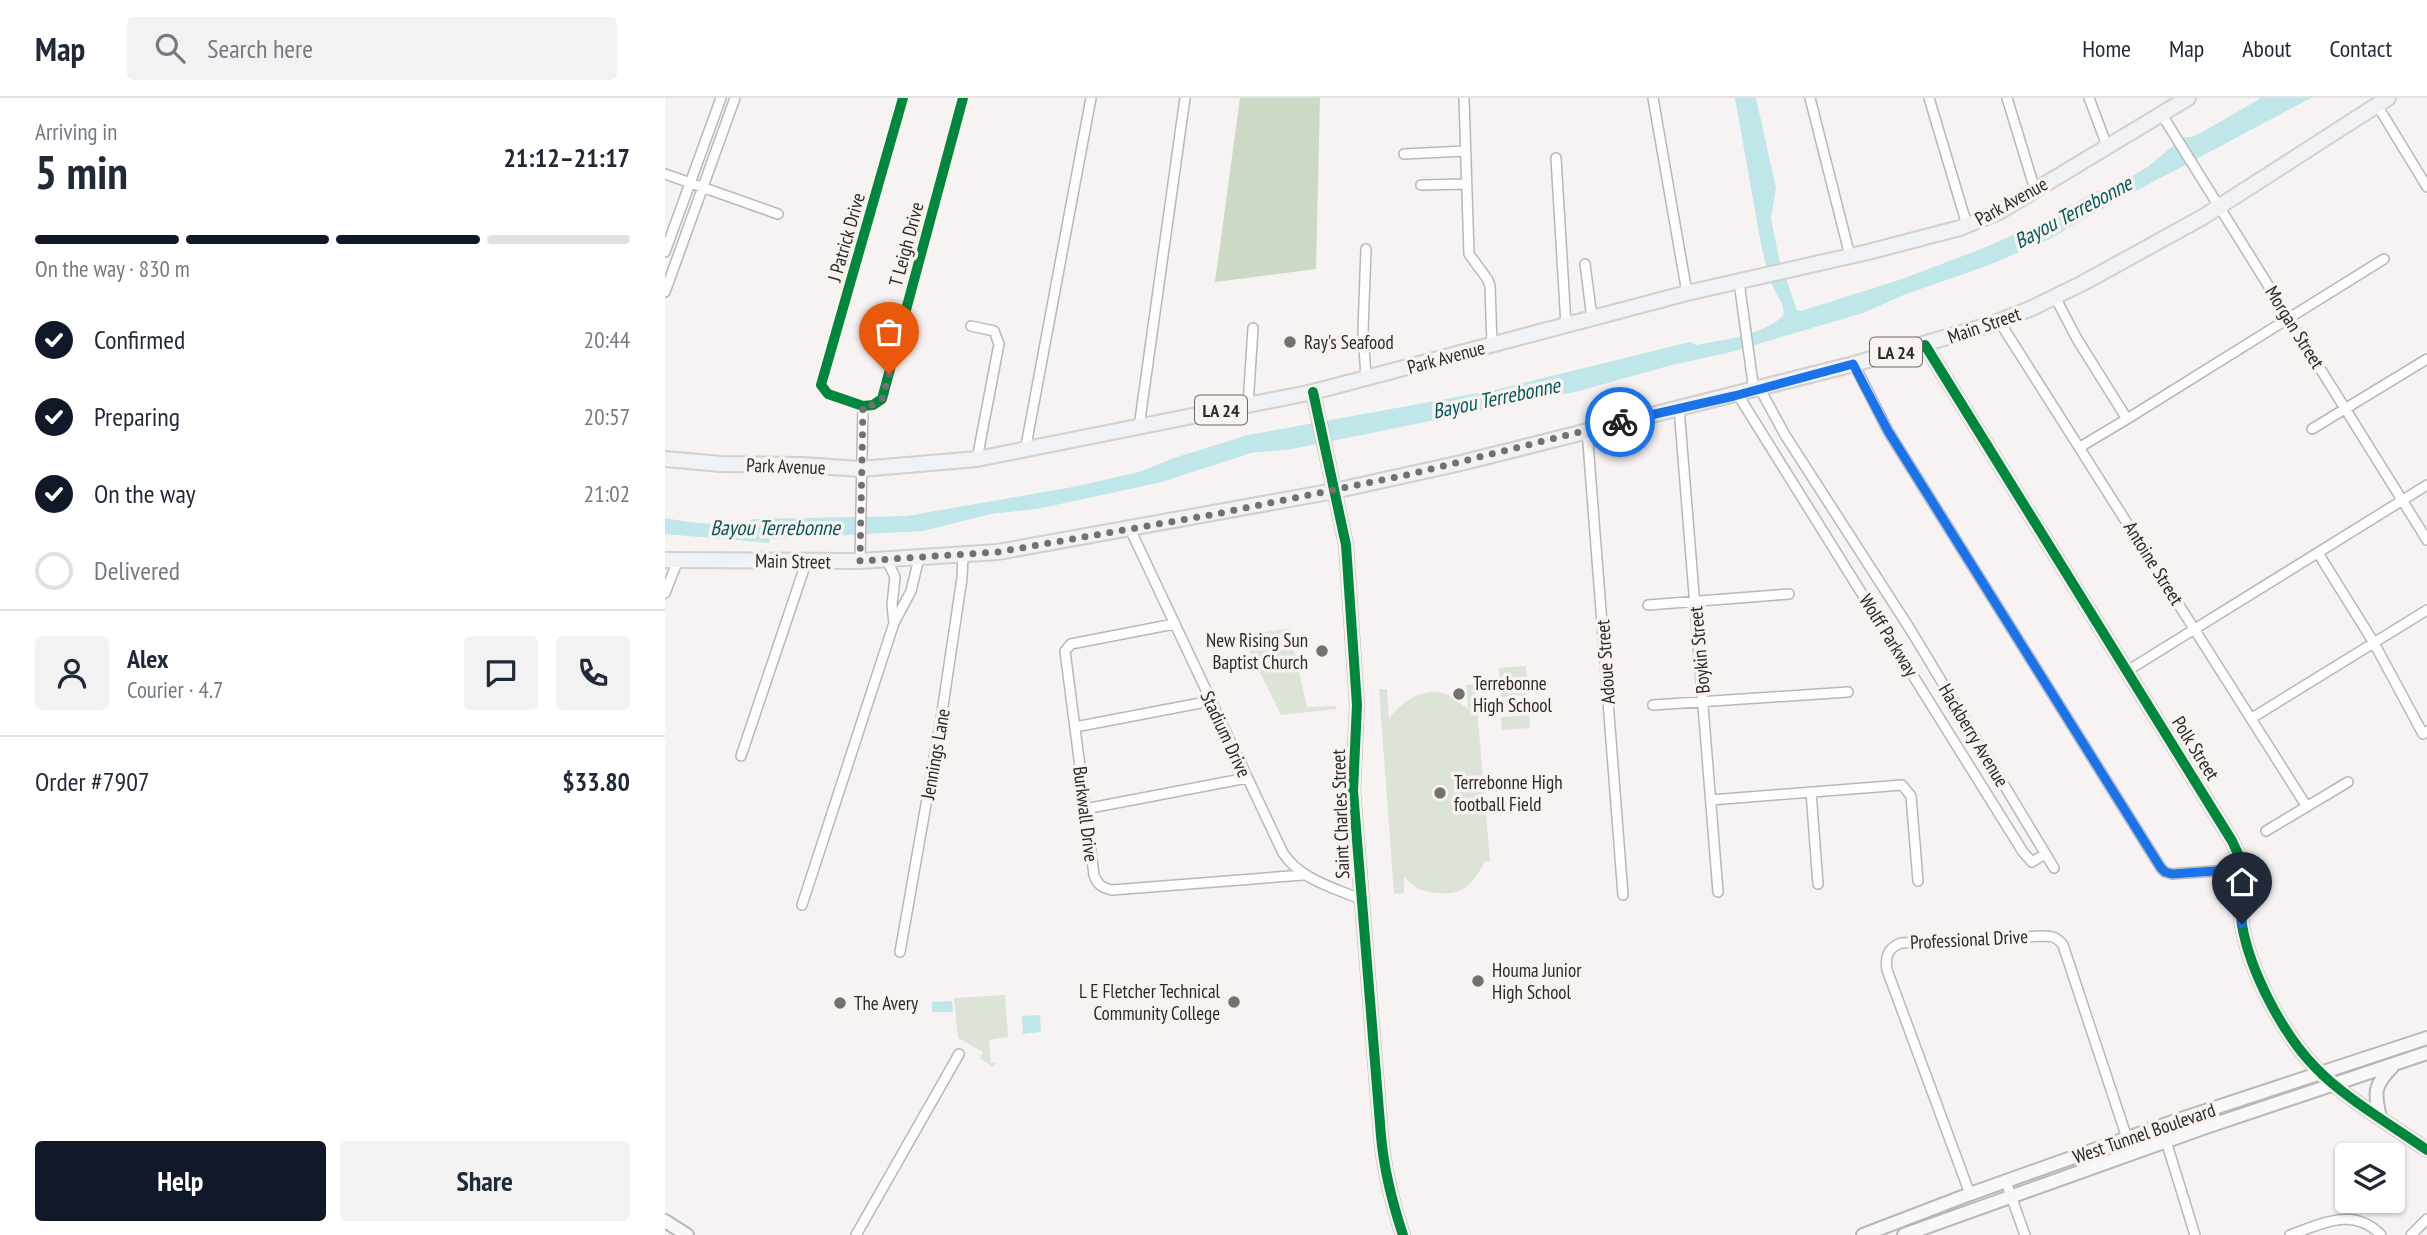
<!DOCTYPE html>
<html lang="en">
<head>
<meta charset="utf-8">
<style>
	:root { --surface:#fff; --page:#f2f2f3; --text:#1f2937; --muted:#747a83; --line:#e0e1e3; --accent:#111827 }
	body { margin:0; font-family:"PT Sans Narrow",sans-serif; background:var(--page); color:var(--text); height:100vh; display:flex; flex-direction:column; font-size:26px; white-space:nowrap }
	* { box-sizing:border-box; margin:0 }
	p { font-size:23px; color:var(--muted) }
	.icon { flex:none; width:38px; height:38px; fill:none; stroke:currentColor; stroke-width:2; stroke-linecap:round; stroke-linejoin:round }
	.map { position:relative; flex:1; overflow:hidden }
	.sheet { display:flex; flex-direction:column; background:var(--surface); width:665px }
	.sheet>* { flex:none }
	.controls { position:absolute; left:1670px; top:1045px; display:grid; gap:14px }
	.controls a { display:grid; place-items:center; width:70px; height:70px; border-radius:7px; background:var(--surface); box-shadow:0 2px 5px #0004; font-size:35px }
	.pin { position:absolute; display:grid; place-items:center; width:60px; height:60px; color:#fff; margin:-72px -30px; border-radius:50% 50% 50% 0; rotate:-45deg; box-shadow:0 0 7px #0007 }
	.pin .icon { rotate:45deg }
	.courier { position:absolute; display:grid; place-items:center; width:70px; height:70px; margin:-35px; border:5px solid #1a73e8; border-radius:50%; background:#fff; color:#222; box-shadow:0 2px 9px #0007 }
	.summary em { font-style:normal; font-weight:700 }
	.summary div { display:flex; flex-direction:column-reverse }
	.summary { display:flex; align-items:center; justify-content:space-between; height:119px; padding:0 35px }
	h1 { font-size:46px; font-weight:700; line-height:52px }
	.bar { display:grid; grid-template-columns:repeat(4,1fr); gap:10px 7px; align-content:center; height:84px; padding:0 35px }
	.bar i { height:9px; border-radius:5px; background:var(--line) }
	.bar .selected { background:var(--accent) }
	.bar p { grid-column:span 4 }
	.line { display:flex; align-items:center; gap:18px; padding:0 35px; border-top:2px solid var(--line) }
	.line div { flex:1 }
	.round { display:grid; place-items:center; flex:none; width:74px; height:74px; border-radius:7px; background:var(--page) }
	ol { padding:0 35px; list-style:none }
	li { display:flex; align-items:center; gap:21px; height:77px }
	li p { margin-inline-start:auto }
	li .icon { padding:7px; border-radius:50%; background:var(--accent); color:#fff; stroke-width:4 }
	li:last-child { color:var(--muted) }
	li i { width:38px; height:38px; border:4px solid var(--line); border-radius:50% }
	.cta { display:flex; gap:14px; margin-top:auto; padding:14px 35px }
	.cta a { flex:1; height:80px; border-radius:7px; background:var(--accent); color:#fff; font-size:28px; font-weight:700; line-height:80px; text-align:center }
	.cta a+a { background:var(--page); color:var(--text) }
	header { display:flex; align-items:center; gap:42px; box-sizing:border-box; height:98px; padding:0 35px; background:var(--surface); border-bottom:2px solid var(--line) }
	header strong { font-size:33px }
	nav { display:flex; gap:38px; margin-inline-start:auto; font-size:24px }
	.search { width:490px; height:63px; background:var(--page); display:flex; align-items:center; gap:18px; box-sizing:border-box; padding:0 24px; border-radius:7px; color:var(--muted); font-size:26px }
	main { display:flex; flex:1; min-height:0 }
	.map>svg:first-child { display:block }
	.green { fill:#dbe4d6 }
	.forest { fill:#ccdac5 }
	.water { fill:#bfe7e9 }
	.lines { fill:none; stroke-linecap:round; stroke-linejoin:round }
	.street-casing { stroke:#bab7b6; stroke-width:12 }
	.secondary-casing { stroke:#bab7b6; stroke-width:16 }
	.primary-casing { stroke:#d2d0cf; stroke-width:18 }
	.street { stroke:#fefdfd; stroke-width:9 }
	.secondary { stroke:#f8f7f9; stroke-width:12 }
	.primary { stroke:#f1f2f5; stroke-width:14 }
	.cycleway-casing { stroke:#faf2ef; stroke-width:15 }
	.cycleway { stroke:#00873e; stroke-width:10 }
	.done { stroke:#73706f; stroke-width:7; stroke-dasharray:0 12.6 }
	.route { stroke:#1a73e8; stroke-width:9 }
	.poi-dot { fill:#73706f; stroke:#faf2ef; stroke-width:2.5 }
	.labels { text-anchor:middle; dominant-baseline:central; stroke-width:7; stroke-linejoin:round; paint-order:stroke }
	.shield { fill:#faf2ef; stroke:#6a6664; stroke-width:2 }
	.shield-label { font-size:18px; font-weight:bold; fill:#2c2a29 }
	.street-label { font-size:19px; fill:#2c2a29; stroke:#faf2ef }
	.poi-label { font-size:19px; fill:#2c2a29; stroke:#faf2ef; text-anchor:start }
	.water-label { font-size:21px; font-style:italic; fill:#005a5e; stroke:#faf2ef }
</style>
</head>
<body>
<header>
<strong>Map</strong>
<div class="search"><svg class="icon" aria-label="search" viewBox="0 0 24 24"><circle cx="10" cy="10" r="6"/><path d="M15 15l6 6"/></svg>Search here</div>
<nav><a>Home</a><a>Map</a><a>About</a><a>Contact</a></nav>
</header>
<main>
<section class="sheet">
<div class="summary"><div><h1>5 min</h1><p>Arriving in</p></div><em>21:12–21:17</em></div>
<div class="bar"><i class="selected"></i><i class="selected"></i><i class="selected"></i><i></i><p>On the way · 830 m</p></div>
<ol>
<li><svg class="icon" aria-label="check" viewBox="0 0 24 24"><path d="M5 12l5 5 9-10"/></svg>Confirmed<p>20:44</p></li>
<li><svg class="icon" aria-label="check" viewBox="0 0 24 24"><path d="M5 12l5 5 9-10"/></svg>Preparing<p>20:57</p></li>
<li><svg class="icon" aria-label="check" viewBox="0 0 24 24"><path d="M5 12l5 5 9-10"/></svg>On the way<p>21:02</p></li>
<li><i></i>Delivered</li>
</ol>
<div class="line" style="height:126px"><a class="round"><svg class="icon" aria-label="person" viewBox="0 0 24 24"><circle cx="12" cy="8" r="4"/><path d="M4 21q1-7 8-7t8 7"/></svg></a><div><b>Alex</b><p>Courier · 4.7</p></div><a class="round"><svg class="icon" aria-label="chat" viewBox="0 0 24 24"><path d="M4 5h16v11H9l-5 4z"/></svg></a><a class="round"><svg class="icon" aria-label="phone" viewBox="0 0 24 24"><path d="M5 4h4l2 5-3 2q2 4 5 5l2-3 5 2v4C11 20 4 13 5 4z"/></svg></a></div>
<div class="line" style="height:91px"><div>Order #7907</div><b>$33.80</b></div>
<div class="cta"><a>Help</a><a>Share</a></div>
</section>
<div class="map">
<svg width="1762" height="1137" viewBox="0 0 1762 1137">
	<rect width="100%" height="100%" fill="#f7f3f2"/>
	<path class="green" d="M 624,530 L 642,609 L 671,608 L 671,611 L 616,617 L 577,538 Z
		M 861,568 L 862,581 L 834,583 L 834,570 Z
		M 862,584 L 862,597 L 835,599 L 834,586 Z
		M 810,586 L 825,763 L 820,764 C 807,785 799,798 773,795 C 755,793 752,792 739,779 L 739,795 L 729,796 L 714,591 L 722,591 L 724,620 C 736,606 753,592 773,594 C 784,595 794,605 803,611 L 801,587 Z
		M 863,601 L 863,613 L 836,615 L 835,603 Z
		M 864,617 L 865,630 L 837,632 L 836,619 Z
		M 340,897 L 343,939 L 324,942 L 326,965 L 330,965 L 328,969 L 315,961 L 318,954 L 293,940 L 289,900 Z"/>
	<path class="forest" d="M 575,0 L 655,0 L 651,171 L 550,184 Z"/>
	<path class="water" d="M 1070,0 L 1091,0 L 1111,90 L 1106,120 L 1114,161 L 1132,212 L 1136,213 L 1234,182 L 1319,150 L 1386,120 L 1430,93 L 1441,93 L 1481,70 L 1519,39 L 1527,39 L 1539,33 L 1596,0 L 1646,0 L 1422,119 L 1385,141 L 1319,169 L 1241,196 L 1198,215 L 1066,254 L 1003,268 L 914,293 L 627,351 L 586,355 L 497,384 L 372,411 L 326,416 L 258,433 L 105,441 L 104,445 L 0,436 L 0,420 C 20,424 70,431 88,421 L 242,418 L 408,389 L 474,374 L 509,360 L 583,337 L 830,292 L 1025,244 L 1031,247 C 1056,242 1102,237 1119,216 L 1117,206 L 1105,183 L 1096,146 Z
		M 287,903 L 288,914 L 267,914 L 267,904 Z
		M 375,917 L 376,934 L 358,936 L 357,918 Z"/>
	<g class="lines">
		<defs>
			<path id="street" d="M 238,0 L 156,287 L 163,296 L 198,308 L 208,307 L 217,301 L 298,0
				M 799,0 L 804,156 L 823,182 L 825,188 L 827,247
				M 988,0 L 1022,195
				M 1145,0 L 1185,158
				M 1264,0 L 1302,127
				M 1342,0 L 1370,92
				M 1424,0 L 1442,48
				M 1712,7 L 1762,89
				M 1497,17 L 1762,442
				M 739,56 L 800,53
				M 891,60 L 901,227
				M 0,76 L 113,116
				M 756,87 L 801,86
				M 0,154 L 56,0
				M 920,166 L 927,220
				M 1074,184 L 1089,293
				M 0,194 L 70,0
				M 1390,199 L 1412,241 L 1462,321
				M 1334,223 L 1642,709
				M 306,228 L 329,233 L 334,246 L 312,361
				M 1189,266 L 1223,333 L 1496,770 L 1500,774 L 1507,776 L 1578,771
				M 701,280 L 698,232 L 701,151
				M 1095,291 L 1120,337 L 1245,531 L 1389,770
				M 1073,297 L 1358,754 L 1367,764 L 1380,756
				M 583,307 L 588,230
				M 1014,310 L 1053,794
				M 474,329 L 520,0
				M 1647,331 L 1762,261
				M 922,332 L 958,797
				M 1415,349 L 1462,321 L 1719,161
				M 360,353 L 426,0
				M 465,431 L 618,755 C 636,782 668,789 697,802
				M 1653,455 L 1709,545 L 1758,636 L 1762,633
				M 222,462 L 230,479 L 227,507 L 229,525
				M 195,463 L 198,308
				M 0,495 L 13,462
				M 983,507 L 1124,496
				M 509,526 L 406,546 L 400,553 L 429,777 C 432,786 437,790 447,792 L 638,777
				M 1462,573 L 1762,387
				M 988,607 L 1183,594
				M 1587,620 L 1762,512
				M 410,629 L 546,603
				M 76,658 L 142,462
				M 1146,694 L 1153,786
				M 1046,702 L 1237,687 L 1246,698 L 1253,783
				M 420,711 L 582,680
				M 1601,733 L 1683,684
				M 137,807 L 229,525 L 246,493 L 254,460
				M 235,854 L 276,621 L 297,480 L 298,458
				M 1501,1043 L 1530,1137
				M 1341,1084 L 1360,1137
				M 1305,1096 L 1222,872 C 1220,858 1223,850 1236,845 L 1377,838 C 1387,838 1392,839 1398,847 L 1462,1040
				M 191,1137 L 294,956
				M 1625,1137 C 1657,1126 1688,1108 1716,1137
				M 1746,1137 L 1762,1121"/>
			<path id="secondary" d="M 1260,247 L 1567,743 C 1572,754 1579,766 1579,778 C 1579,794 1574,811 1577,827 C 1585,873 1617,935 1650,969 C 1678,999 1728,1028 1762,1052
				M 648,294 L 681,447 L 692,607 L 688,693 L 716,1038 C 719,1072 727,1104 738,1137
				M 1715,1019 C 1709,995 1709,987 1727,969
				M 0,1123 L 22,1137
				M 1198,1137 L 1305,1096 L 1513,1022 L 1762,940
				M 1239,1137 L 1538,1030 L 1762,955"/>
			<path id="primary" d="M 0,361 L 56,366 L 137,367 L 196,371 L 312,361 L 648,294 L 1022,195 L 1203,154 L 1295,130 L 1334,114 L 1523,0
				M 0,462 L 195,463 L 333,454 L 669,393 L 796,365 L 1189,266 L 1324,227 L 1367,210 L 1418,185 L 1538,119 L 1723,0"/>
		</defs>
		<use href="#street" class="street-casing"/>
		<use href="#secondary" class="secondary-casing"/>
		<use href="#primary" class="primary-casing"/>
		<use href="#street" class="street"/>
		<use href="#secondary" class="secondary"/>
		<use href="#primary" class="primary"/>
		<defs>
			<path id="cycleway" d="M 238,0 L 156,287 L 163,296 L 198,308 L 208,307 L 217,301 L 298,0
				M 1260,247 L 1567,743 C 1572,754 1579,766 1579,778 C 1579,794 1574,811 1577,827 C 1585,873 1617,935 1650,969 C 1678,999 1728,1028 1762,1052
				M 648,294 L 681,447 L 692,607 L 688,693 L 716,1038 C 719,1072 727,1104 738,1137"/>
		</defs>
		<use href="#cycleway" class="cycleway-casing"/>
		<use href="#cycleway" class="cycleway"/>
	</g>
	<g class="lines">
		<path class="done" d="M 224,276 L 217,301 L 208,307 L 198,308 L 195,463 L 333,454 L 551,416 L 746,376 L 955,324"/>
		<path class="route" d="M 955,324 L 1069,298 L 1188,266 L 1223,333 L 1496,770 L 1500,774 L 1507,776 L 1578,771 L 1577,826"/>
	</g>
	<g class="poi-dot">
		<circle cx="625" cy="244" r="7"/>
		<circle cx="657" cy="553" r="7"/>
		<circle cx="794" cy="596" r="7"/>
		<circle cx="775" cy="695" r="7"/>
		<circle cx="813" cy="883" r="7"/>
		<circle cx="569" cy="904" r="7"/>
		<circle cx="175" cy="905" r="7"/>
	</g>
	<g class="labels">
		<g class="shield">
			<rect x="1205" y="239.5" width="52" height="29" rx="5"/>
			<rect x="530" y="297.5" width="52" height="29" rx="5"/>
		</g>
		<g class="shield-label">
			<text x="1231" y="254">LA 24</text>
			<text x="556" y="312">LA 24</text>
		</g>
		<g class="street-label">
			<text transform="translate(1346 103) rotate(-29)">Park Avenue</text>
			<text transform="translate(181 139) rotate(-74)">J Patrick Drive</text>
			<text transform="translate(241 146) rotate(-75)">T Leigh Drive</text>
			<text transform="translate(1319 227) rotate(-19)">Main Street</text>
			<text transform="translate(1630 229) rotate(58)">Morgan Street</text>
			<text transform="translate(781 259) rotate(-15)">Park Avenue</text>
			<text transform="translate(121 368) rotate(2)">Park Avenue</text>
			<text transform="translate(128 463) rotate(1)">Main Street</text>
			<text transform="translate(1489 465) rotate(58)">Antoine Street</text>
			<text transform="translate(1224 537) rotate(58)">Wolff Parkway</text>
			<text transform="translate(1034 552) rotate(-95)">Boykin Street</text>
			<text transform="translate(940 564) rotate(-94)">Adoue Street</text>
			<text transform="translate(561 636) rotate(65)">Stadium Drive</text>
			<text transform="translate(1309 637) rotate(59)">Hackberry Avenue</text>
			<text transform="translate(1531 650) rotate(58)">Polk Street</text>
			<text transform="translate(270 656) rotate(-80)">Jennings Lane</text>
			<text transform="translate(421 716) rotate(83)">Burkwall Drive</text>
			<text transform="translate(675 716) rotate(-92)">Saint Charles Street</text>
			<text transform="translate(1304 841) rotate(-3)">Professional Drive</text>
			<text transform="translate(1479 1035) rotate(-19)">West Tunnel Boulevard</text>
		</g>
		<g class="poi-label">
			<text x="639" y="244">Ray's Seafood</text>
			<text x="643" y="542" text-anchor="end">New Rising Sun<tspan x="643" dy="22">Baptist Church</tspan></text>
			<text x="808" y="585">Terrebonne<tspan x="808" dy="22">High School</tspan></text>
			<text x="789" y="684">Terrebonne High<tspan x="789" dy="22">football Field</tspan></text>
			<text x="827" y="872">Houma Junior<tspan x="827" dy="22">High School</tspan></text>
			<text x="555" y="893" text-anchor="end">L E Fletcher Technical<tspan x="555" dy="22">Community College</tspan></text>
			<text x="189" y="905">The Avery</text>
		</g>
		<g class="water-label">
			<text transform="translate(1408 114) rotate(-28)">Bayou Terrebonne</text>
			<text transform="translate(831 300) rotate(-12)">Bayou Terrebonne</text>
			<text x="110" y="429">Bayou Terrebonne</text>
		</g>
	</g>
</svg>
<div class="controls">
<a><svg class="icon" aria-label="layers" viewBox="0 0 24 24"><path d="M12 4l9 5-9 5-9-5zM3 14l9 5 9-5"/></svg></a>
</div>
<div class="pin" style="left:224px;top:276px;background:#ea580c"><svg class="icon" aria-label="bag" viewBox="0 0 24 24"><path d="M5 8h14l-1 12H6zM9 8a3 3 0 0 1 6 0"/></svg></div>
<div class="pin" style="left:1577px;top:826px;background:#1f2937"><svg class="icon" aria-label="home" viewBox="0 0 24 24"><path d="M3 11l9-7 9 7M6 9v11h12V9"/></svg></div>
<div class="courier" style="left:955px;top:324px"><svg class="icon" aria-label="bike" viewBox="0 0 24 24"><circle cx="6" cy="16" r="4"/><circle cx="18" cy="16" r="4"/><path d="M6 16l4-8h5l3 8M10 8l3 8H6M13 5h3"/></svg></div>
</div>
</main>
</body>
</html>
